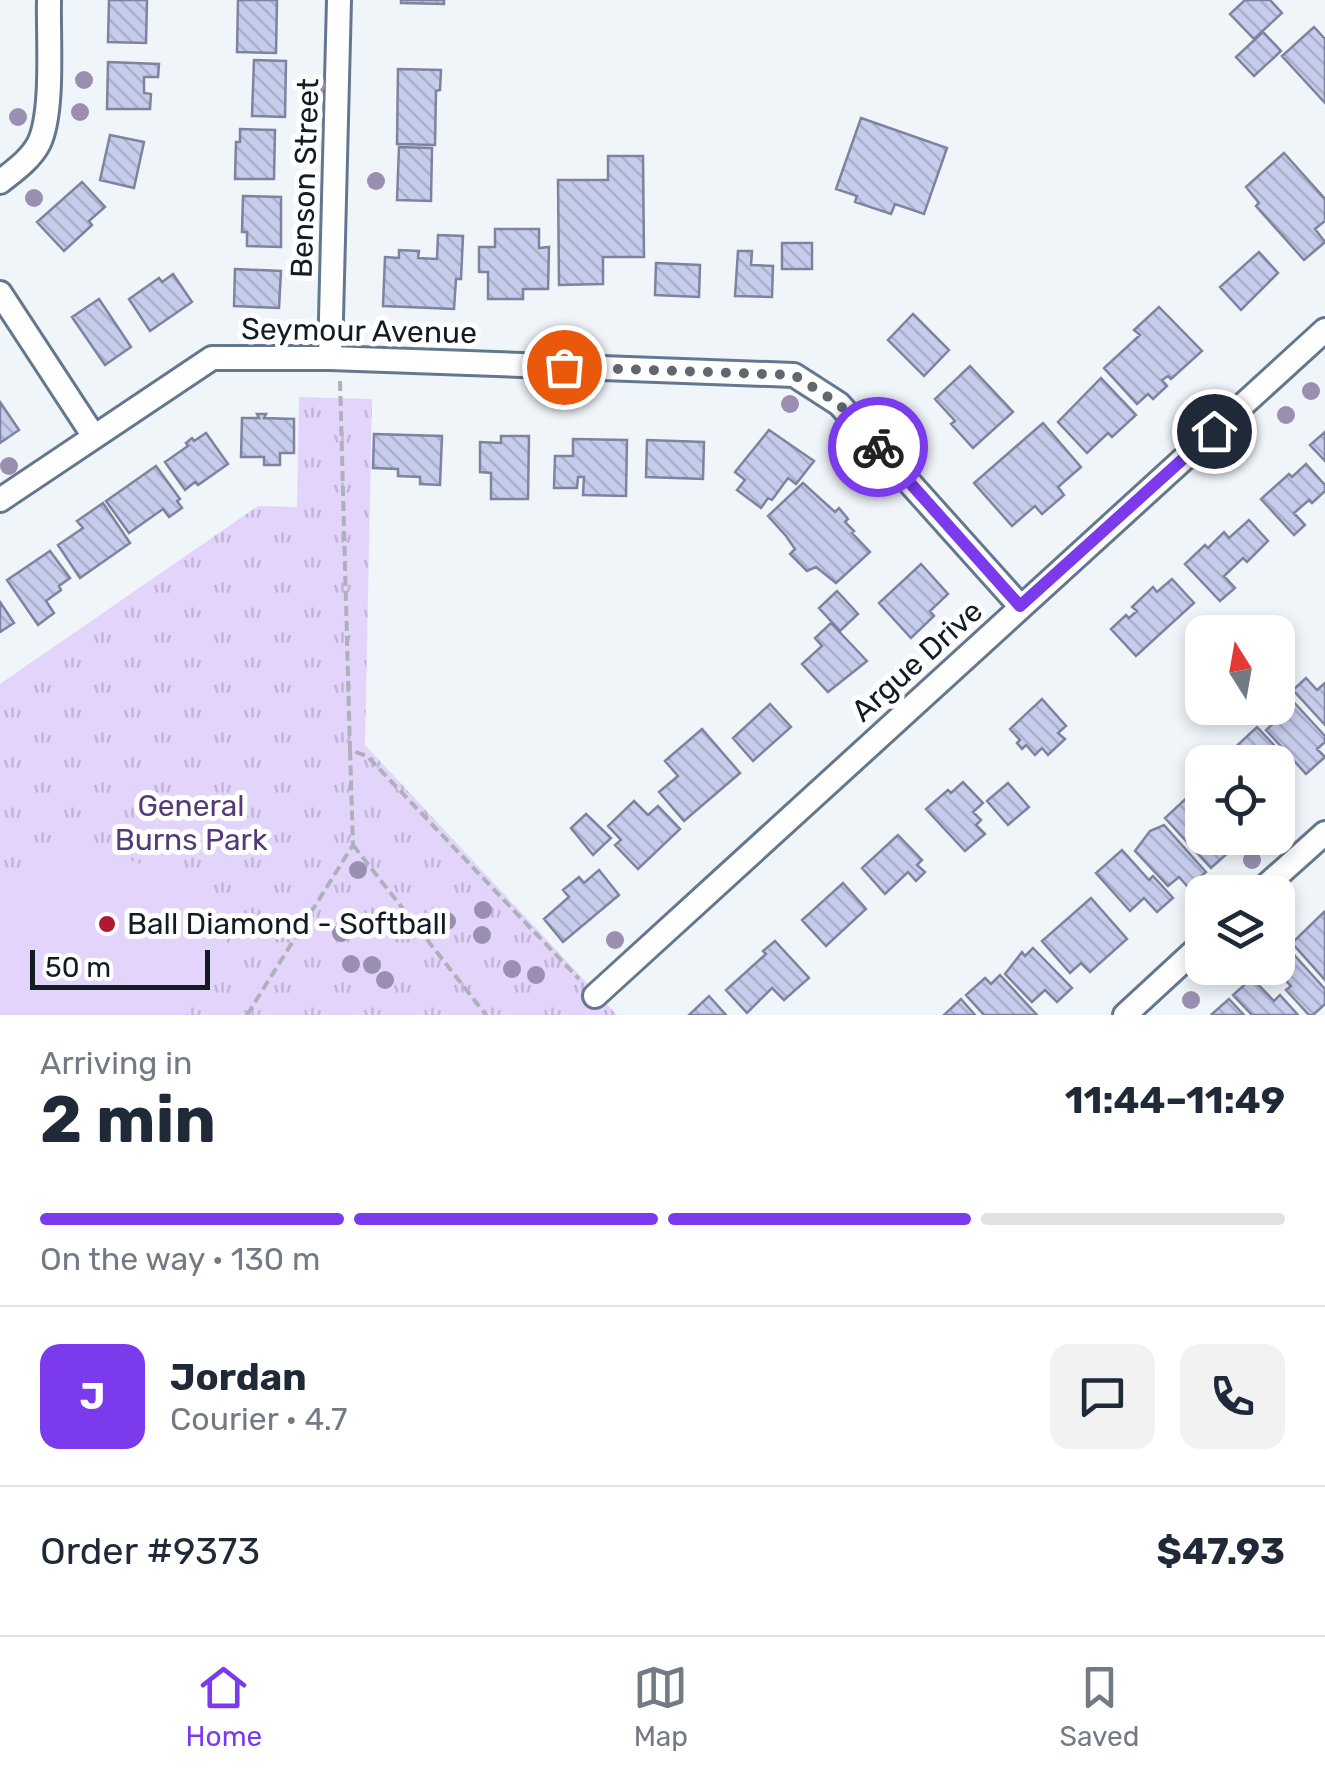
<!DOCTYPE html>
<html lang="en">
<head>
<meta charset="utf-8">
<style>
	:root { --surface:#fff; --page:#f2f2f3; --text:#1f2937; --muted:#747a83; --line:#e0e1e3; --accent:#7c3aed }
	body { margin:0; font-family:Rubik,sans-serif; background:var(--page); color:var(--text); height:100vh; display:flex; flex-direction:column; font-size:38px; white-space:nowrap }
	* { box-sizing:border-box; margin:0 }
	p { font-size:32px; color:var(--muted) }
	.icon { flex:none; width:55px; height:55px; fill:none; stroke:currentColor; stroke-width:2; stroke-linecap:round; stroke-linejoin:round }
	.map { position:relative; height:1015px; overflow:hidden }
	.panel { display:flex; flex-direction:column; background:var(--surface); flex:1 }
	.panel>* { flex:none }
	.needle { width:65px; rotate:349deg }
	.tools { position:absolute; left:1185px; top:615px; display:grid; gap:20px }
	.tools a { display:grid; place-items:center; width:110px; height:110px; border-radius:20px; background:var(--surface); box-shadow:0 5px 15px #0003; font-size:50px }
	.scale { position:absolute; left:30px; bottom:25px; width:180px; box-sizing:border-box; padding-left:10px; border:5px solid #131b24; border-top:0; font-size:28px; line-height:35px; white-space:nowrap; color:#131b24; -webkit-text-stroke:8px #fff; paint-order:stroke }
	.pin { position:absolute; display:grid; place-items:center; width:85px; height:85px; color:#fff; margin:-42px; border:5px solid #fff; border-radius:50%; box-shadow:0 2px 10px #0007 }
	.courier { position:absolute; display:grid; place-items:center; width:100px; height:100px; margin:-50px; border:8px solid #7c3aed; border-radius:50%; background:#fff; color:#222; box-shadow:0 2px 12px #0007 }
	.overview em { font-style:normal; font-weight:700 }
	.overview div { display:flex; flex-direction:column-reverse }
	.overview { display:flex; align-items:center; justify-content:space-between; height:170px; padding:0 40px }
	h1 { font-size:65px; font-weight:700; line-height:75px }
	.bar { display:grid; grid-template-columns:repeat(4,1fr); gap:15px 10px; align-content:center; height:120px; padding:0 40px }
	.bar i { height:12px; border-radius:8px; background:var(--line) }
	.bar .active { background:var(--accent) }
	.bar p { grid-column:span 4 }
	.line { display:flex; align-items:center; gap:25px; padding:0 40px; border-top:2px solid var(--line) }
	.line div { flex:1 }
	.round { display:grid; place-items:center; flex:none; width:105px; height:105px; border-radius:20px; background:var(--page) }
	.tabs { display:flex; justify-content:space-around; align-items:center; height:140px; border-top:2px solid var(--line); background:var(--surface); font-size:28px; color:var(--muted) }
	.tabs a { display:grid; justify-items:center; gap:5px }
	.tabs .active { color:var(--accent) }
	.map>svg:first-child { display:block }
	.park { fill:url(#park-tufts) }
	.pitch { fill:#e3d4fc }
	.building { fill:url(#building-back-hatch); stroke:#7e839f; stroke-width:2.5 }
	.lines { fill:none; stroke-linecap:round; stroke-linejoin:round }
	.minor-casing { stroke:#63788e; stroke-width:28 }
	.path { stroke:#acb2b8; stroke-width:4; stroke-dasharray:10 5; stroke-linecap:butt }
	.minor { stroke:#fff; stroke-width:22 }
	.tree { fill:#9a8fb1 }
	.done { stroke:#60676f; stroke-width:10; stroke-dasharray:0 18 }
	.route { stroke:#7c3aed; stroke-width:12 }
	.poi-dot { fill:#ae1934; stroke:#fff; stroke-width:4 }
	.labels { text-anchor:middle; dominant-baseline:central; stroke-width:10; stroke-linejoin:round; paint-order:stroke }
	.street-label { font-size:30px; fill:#131b24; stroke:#fff }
	.park-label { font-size:30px; fill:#543b76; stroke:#fff }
	.poi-label { font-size:30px; fill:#131b24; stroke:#fff; text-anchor:start }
</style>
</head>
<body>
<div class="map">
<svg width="1325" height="1015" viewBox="0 0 1325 1015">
	<defs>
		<pattern id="park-tufts" width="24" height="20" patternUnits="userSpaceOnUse" patternTransform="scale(2.5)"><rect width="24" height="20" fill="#e3d4fc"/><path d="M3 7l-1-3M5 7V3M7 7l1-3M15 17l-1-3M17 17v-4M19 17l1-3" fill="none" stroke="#c2b5d8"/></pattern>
		<pattern id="building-back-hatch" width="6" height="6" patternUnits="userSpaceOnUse" patternTransform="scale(2.5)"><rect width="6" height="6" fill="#c6cceb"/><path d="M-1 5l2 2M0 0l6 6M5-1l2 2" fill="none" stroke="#a9afc9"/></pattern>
	</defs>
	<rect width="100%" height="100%" fill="#f0f5fa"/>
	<path class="park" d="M 299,397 L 372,399 L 365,745 L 617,1015 L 0,1015 L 0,684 L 258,506 L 297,507 Z"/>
	<path class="pitch" d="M 113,854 C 178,876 192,887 228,946 L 186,1015 L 0,1015 L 0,883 C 34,856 71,855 113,854 Z"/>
	<path class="building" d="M 109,0 L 147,0 L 146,43 L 108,42 Z
		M 238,0 L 277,0 L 276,53 L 237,52 Z
		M 401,0 L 444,0 L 444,4 L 401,3 Z
		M 1245,0 L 1270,0 L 1282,13 L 1254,39 L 1230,14 Z
		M 1314,27 L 1325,39 L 1325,103 L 1282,56 Z
		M 1263,32 L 1281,51 L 1254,76 L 1236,57 Z
		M 254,60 L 286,61 L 285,117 L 252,116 Z
		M 108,62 L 159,64 L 158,77 L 144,77 L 144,93 L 151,94 L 150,109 L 107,109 Z
		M 398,69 L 441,70 L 440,90 L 436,91 L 435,145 L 397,144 Z
		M 861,118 L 947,148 L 924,214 L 895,204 L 891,214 L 855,202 L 857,196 L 836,189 Z
		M 240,129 L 275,130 L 274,179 L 235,179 L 236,142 L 240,142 Z
		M 110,135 L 144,142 L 134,188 L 100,180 Z
		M 399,147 L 432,148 L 431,201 L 397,200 Z
		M 1284,153 L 1325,199 L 1325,221 L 1315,229 L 1325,242 L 1304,260 L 1256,206 L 1259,203 L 1246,187 Z
		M 608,156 L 643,156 L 644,257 L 603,257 L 603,284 L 559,285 L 558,180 L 608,180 Z
		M 82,182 L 105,207 L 89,221 L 92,225 L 64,251 L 37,222 Z
		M 243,196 L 281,197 L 281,247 L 247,246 L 247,232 L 242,232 Z
		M 495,229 L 539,229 L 539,248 L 549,247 L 548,289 L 523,289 L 523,299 L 488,299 L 488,272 L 479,272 L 479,247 L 495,247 Z
		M 438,235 L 463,236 L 461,279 L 456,279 L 454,309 L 383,306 L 385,257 L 399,258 L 399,250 L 419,251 L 418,258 L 437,259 Z
		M 782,243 L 812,243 L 812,269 L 782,269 Z
		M 738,251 L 752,251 L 751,265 L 773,266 L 772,297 L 735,296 Z
		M 1259,252 L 1278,273 L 1241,310 L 1220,287 Z
		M 656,263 L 700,265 L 699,297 L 655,295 Z
		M 235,269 L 281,271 L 279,308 L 234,306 Z
		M 173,274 L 192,302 L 150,331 L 129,299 L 159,278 L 162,282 Z
		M 99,299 L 131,347 L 105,365 L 72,317 Z
		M 1159,307 L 1202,351 L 1171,379 L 1168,376 L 1162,380 L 1167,386 L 1153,399 L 1148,394 L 1137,404 L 1104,368 L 1140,335 L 1134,330 Z
		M 913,314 L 949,350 L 924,376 L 888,340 Z
		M 970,366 L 1013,412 L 973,448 L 951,424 L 955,421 L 935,399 Z
		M 1101,378 L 1136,415 L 1112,437 L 1108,433 L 1087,453 L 1058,422 Z
		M 0,402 L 19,430 L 0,443 Z
		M 257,414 L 266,414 L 264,418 L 294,419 L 294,453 L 280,453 L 280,465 L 264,465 L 264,457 L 241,457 L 242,418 L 259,418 Z
		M 1043,423 L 1081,467 L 1058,487 L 1064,495 L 1042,514 L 1035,506 L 1012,526 L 974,483 Z
		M 769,430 L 814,461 L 796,484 L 788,478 L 772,500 L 768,498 L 761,508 L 737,490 L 745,480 L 735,472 Z
		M 1325,432 L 1325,461 L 1310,445 Z
		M 206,433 L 228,464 L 198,485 L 195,482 L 185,490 L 165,462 L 188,446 L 186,443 L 192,438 L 194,441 Z
		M 374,434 L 442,436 L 440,485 L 420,484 L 420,477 L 398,476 L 398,469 L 373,468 Z
		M 501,436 L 529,436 L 528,499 L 491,499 L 491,473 L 480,472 L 480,442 L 501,443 Z
		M 573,439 L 627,440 L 626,496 L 583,495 L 584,477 L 578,477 L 577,488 L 554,488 L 555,456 L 573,456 Z
		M 647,440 L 704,442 L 703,479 L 646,477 Z
		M 1306,464 L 1325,485 L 1325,491 L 1312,503 L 1309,500 L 1294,513 L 1305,525 L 1294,535 L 1261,499 L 1289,474 L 1292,477 Z
		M 156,466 L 180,499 L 177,501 L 182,508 L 169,517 L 163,509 L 129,533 L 106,501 Z
		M 803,483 L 835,512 L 839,508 L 848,519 L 845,522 L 854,531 L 852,533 L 870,552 L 836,583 L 816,567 L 807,571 L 790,554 L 795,549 L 786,536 L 768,516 Z
		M 103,503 L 130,543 L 80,578 L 58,545 L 83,528 L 77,521 Z
		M 1249,520 L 1268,541 L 1247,562 L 1243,558 L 1224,576 L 1235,588 L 1220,601 L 1185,564 L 1205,545 L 1208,548 L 1224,532 L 1229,538 Z
		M 50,551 L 70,578 L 59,586 L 61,590 L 46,601 L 54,613 L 38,625 L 7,580 Z
		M 921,564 L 948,594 L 930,611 L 934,616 L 911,638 L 879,603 Z
		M 1172,579 L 1194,603 L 1136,656 L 1111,629 L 1126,615 L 1129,618 L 1137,611 L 1132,607 L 1153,587 L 1157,592 Z
		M 837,591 L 858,614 L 840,631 L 819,608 Z
		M 0,602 L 14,623 L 0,632 Z
		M 831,623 L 867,661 L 828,692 L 802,664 L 822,646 L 815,638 Z
		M 1306,678 L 1317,690 L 1325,683 L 1325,725 L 1293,690 Z
		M 1290,698 L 1325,736 L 1325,742 L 1317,749 L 1325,757 L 1306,774 L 1266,730 L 1276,721 L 1270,715 Z
		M 1042,699 L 1066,726 L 1058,733 L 1065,739 L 1048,755 L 1042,748 L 1035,755 L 1026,745 L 1022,749 L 1017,743 L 1020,740 L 1010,729 Z
		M 770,704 L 791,727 L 753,761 L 733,738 Z
		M 1257,727 L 1293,765 L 1282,776 L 1291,786 L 1278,799 L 1278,762 L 1236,762 L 1228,754 Z
		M 702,729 L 740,773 L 684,821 L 659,792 L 678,776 L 665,761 Z
		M 963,782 L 983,803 L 973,812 L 981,820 L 976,825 L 985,834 L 965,851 L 926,809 L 948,790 L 951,793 Z
		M 1008,783 L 1029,807 L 1008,825 L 987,801 Z
		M 1195,790 L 1202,799 L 1202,838 L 1222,838 L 1231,850 L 1211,868 L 1165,818 Z
		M 634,801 L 648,815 L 658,806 L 680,829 L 638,869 L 615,845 L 621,840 L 608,826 Z
		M 586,814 L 611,838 L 593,855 L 571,828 Z
		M 1164,825 L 1206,872 L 1188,887 L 1179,877 L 1168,886 L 1135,851 L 1150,831 Z
		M 898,835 L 922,860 L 917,865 L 925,872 L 916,881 L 908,872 L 885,894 L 862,868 Z
		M 1122,850 L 1149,880 L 1153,876 L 1173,898 L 1157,912 L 1144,898 L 1130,911 L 1096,873 Z
		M 599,870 L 619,895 L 563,942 L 544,919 L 569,897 L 563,890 L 579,877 L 584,883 Z
		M 843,883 L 866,909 L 826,946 L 802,920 Z
		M 1091,898 L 1127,939 L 1090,972 L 1081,963 L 1070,973 L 1042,941 Z
		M 1324,912 L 1325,913 L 1325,980 L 1292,943 Z
		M 775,941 L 809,978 L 784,1000 L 772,988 L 747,1013 L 726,990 L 766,954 L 763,951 Z
		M 1287,947 L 1325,989 L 1325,1004 L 1313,1015 L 1309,1015 L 1286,990 L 1291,986 L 1287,982 L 1289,975 L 1278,963 L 1278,956 Z
		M 1033,948 L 1072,988 L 1057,1002 L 1045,990 L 1032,1002 L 1005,974 L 1022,952 L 1025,956 Z
		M 1000,975 L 1037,1015 L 984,1015 L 966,995 L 985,978 L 991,984 Z
		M 1252,978 L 1274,1001 L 1280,995 L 1298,1015 L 1252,1015 L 1233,995 Z
		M 709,996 L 726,1015 L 689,1015 Z
		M 961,999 L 975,1015 L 944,1015 Z
		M 1229,999 L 1244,1015 L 1214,1015 L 1212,1014 Z"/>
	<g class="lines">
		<defs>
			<path id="minor" d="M 0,182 C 14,171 31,159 39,143 C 54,112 48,37 49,0
				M 0,293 L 93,435
				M 330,358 L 339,0
				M 0,500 L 212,358 L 330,358 L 794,375 L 839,404 L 1020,606
				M 1259,892 L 1325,833
				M 595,996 L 1325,330
				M 1125,1015 L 1202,944"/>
		</defs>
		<use href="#minor" class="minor-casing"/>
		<path class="path" d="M 340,381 L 350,750 L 367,756 L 579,979
			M 353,845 L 486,1015
			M 247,1015 L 353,845 L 350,750"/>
		<use href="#minor" class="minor"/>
	</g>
	<g class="tree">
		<circle cx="84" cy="80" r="9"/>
		<circle cx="316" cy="86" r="9"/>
		<circle cx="80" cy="112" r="9"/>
		<circle cx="309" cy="114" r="9"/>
		<circle cx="18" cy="117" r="9"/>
		<circle cx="376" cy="181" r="9"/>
		<circle cx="34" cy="198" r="9"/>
		<circle cx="1311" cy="391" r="9"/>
		<circle cx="790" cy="404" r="9"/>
		<circle cx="1286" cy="415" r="9"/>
		<circle cx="9" cy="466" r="9"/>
		<circle cx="1252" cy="860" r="9"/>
		<circle cx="358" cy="870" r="9"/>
		<circle cx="483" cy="910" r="9"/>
		<circle cx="447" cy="921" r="9"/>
		<circle cx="341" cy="933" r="9"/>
		<circle cx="482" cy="935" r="9"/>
		<circle cx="615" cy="940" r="9"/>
		<circle cx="351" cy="964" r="9"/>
		<circle cx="372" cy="965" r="9"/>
		<circle cx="512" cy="969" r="9"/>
		<circle cx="536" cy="975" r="9"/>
		<circle cx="385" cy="980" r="9"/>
		<circle cx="1191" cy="1000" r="9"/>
	</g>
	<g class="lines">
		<path class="done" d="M 564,367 L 794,375 L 839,404 L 878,447"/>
		<path class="route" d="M 878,447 L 1020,606 L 1214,431"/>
	</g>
	<circle class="poi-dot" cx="107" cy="924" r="10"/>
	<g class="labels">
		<g class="street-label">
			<text transform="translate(305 178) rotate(-88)">Benson Street</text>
			<text transform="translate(359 331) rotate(1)">Seymour Avenue</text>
			<text transform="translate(917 661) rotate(-42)">Argue Drive</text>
		</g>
		<g class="park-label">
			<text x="191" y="806">General<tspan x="191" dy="34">Burns Park</tspan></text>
		</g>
		<g class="poi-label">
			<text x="127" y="924">Ball Diamond - Softball</text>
		</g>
	</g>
</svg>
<div class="tools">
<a><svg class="needle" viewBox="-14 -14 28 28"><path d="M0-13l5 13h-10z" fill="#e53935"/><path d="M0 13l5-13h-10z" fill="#747a83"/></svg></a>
<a><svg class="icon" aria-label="locate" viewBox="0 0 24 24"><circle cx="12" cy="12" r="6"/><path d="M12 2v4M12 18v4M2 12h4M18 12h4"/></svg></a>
<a><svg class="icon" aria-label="layers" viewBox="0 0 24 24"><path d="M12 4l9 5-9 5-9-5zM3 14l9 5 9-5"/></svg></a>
</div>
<div class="scale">50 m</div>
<div class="pin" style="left:564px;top:367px;background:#ea580c"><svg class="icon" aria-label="bag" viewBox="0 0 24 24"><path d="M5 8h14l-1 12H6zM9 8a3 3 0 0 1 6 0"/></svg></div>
<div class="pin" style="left:1214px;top:431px;background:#1f2937"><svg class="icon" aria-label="home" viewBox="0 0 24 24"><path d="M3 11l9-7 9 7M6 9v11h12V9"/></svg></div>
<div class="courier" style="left:878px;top:447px"><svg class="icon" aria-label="bike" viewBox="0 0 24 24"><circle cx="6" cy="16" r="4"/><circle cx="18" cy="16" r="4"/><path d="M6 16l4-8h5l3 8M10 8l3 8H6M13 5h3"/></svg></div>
</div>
<section class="panel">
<div class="overview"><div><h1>2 min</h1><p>Arriving in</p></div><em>11:44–11:49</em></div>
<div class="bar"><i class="active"></i><i class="active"></i><i class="active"></i><i></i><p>On the way · 130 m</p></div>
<div class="line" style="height:180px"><b class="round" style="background:var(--accent);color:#fff">J</b><div><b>Jordan</b><p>Courier · 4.7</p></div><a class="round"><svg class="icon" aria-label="chat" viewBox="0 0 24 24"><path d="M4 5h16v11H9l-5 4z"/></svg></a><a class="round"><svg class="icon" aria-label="phone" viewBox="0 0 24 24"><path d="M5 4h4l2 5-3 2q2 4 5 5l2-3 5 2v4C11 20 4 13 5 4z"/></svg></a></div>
<div class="line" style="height:130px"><div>Order #9373</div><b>$47.93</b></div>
</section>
<nav class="tabs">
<a class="active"><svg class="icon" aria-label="home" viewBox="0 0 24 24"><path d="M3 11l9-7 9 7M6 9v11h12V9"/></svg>Home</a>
<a><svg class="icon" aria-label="map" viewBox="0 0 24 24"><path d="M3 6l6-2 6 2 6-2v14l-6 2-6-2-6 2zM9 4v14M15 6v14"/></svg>Map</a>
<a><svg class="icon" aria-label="saved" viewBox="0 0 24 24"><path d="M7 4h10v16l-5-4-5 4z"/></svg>Saved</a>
</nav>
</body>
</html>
